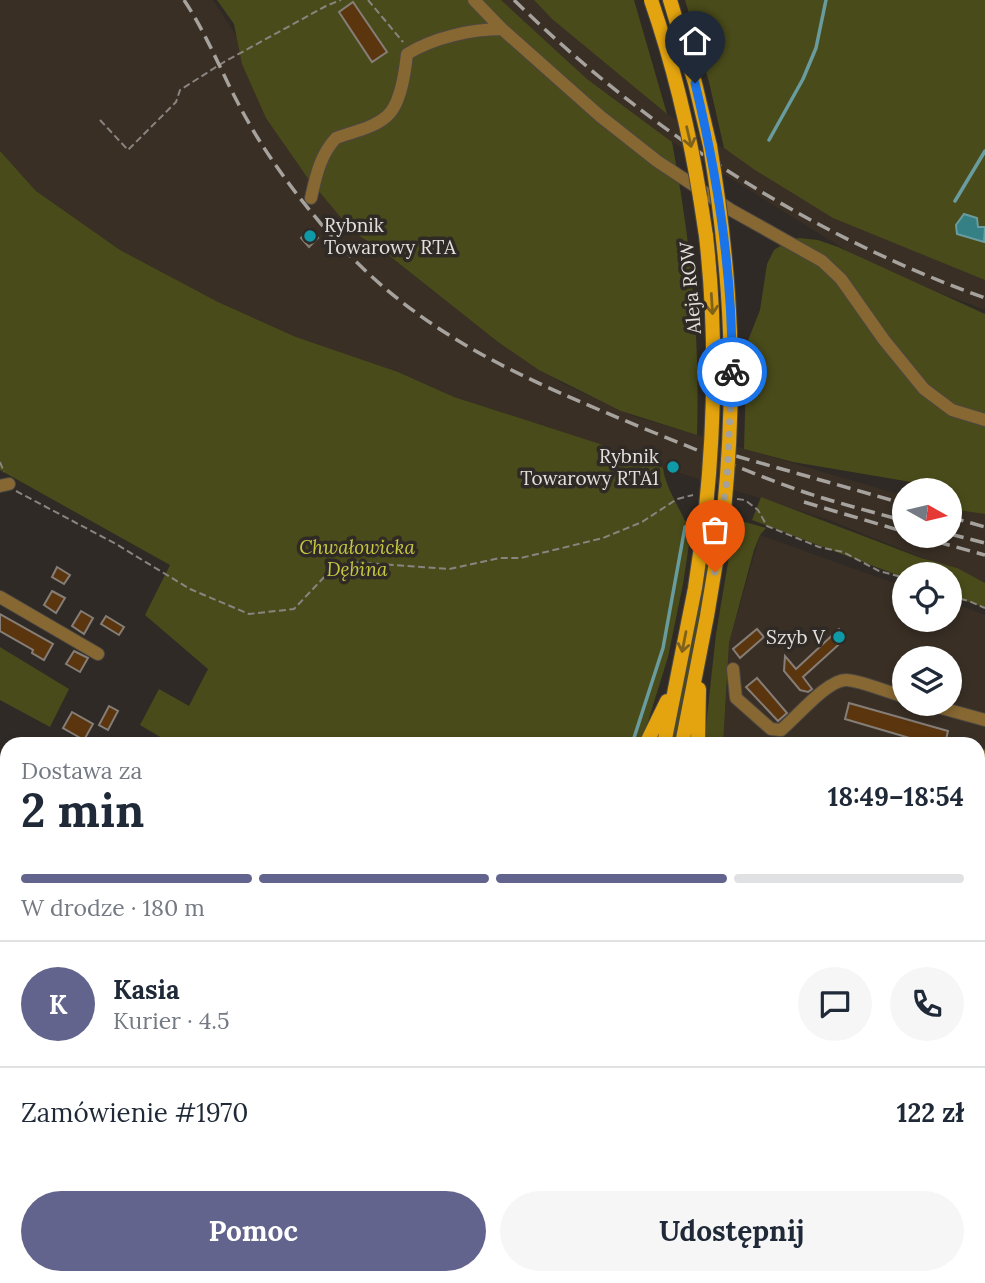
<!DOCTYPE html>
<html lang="pl">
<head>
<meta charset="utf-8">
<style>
	:root { --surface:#fff; --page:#f6f6f7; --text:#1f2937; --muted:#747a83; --line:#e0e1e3; --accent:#62648e }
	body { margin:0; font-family:Lora,serif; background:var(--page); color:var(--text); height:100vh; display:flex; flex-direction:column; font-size:26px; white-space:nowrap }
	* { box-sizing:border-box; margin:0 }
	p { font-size:23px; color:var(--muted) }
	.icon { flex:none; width:38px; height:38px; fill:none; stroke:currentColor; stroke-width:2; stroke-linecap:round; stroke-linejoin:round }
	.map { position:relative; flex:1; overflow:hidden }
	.panel { position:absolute; left:0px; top:737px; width:985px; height:548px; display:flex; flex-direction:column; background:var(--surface); border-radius:21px 21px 0 0; box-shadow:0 4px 10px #0003 }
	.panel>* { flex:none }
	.needle { width:46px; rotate:98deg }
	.fabs { position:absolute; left:892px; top:478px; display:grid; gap:14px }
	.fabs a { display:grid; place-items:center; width:70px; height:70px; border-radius:50%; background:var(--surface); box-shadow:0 4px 10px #0003; font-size:35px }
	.pin { position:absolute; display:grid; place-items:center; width:60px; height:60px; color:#fff; margin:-72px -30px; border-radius:50% 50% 50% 0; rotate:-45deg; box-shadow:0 0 7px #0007 }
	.pin .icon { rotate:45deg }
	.courier { position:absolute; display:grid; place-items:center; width:70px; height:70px; margin:-35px; border:5px solid #1a73e8; border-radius:50%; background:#fff; color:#222; box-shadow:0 2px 9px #0007 }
	.head em { font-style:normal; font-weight:700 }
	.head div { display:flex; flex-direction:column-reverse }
	.head { display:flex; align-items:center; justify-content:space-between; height:119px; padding:0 21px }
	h1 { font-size:46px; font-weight:700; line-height:52px }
	.bar { display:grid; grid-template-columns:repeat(4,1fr); gap:10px 7px; align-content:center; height:84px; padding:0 21px }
	.bar i { height:9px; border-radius:5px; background:var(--line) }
	.bar .on { background:var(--accent) }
	.bar p { grid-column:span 4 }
	.line { display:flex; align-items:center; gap:18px; padding:0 21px; border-top:2px solid var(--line) }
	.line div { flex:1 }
	.round { display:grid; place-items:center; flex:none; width:74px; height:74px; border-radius:37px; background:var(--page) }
	.button { display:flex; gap:14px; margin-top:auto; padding:14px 21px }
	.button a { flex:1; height:80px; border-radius:42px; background:var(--accent); color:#fff; font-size:28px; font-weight:700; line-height:80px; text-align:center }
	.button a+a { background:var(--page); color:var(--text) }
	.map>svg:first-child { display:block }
	.built { fill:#392f25; fill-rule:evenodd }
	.green { fill:#4a4b1a }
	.water { fill:#358085; stroke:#699c9f; stroke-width:2 }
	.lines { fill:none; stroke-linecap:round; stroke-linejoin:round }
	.stream { stroke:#699c9f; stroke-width:3.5 }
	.building { fill:#5a350e; stroke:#857e78; stroke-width:2 }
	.minor-casing { stroke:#4c4742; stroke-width:14 }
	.major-casing { stroke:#4c4742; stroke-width:16 }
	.path { stroke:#898480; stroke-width:2; stroke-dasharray:7 3.5; stroke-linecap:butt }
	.minor { stroke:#876832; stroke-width:12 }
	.major { stroke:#e3a40f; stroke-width:14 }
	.rail { stroke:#a6a29e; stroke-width:3.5; stroke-dasharray:14 7; stroke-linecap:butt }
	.major-bridge-casing { stroke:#4c4742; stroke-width:16; stroke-linecap:butt }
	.major-bridge { stroke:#e3a40f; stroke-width:14 }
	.oneway { stroke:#80611b }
	.done { stroke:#a4a09c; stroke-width:7; stroke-dasharray:0 12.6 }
	.route { stroke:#1a73e8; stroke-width:9 }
	.culture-dot { fill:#0f9aa8; stroke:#2f2a25; stroke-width:2.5 }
	.labels { text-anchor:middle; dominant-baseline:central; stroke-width:7; stroke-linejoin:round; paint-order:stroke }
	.poi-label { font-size:19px; fill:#e3dfdc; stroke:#2f2a25; text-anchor:end }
	.street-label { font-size:19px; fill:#e3dfdc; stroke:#2f2a25 }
	.park-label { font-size:19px; font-style:italic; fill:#c7c842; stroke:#2f2a25 }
</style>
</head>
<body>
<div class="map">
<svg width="985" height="1283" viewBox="0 0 985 1283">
	<rect width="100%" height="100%" fill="#2f2a25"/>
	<path class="built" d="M 0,0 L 213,0 L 370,241 L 498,342 L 564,384 L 633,416 L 905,496 L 905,536 L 950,536 L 950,509 L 985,514 L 985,583 L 829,520 L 657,466 L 597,443 L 454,397 L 398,372 L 296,337 L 218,302 L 120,250 L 36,191 L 0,151 Z
		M 501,0 L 534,0 L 552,19 L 667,114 L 841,219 L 985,276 L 985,310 L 935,291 L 855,256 L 672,142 L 587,79 Z
		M 760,535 L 905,587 L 905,620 L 950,620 L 950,602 L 985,615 L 985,825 L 978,835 L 978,744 L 723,744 L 729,643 ZM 905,658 L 950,658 L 950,704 L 905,704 Z"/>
	<path class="green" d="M 217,0 L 501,0 L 587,79 L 672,142 C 691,244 700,332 697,435 L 621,411 L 539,370 L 498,342 L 382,250 L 353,232 L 307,177 L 266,118 L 242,64 L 234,24 Z
		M 534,0 L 634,0 L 667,114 L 552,19 Z
		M 685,0 L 985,0 L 985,280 L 833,218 L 755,170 L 724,148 L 709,82 Z
		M 0,151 L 36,191 L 120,250 L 218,302 L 296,337 L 398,372 L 454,397 L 597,443 L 663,468 C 665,486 678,505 685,521 L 692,525 L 683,584 L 668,657 L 641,744 L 172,744 L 140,725 L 159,689 L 189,706 L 208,669 L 145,615 L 170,565 L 0,470 Z
		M 799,238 L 818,240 L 838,247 L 985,314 L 985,514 L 950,509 L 950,490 L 925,490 L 917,483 L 793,462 L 744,449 L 747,343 L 760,310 L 767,264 L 774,250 L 789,240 Z
		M 761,497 L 921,558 L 957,568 L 985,583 L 985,608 L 950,595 L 950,574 L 905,574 L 905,578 L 752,520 Z
		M 713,506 L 717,507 L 700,621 L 675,744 L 670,744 L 703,581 Z
		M 738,520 L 766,528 L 760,535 L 754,550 L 729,643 L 723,744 L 704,744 L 716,634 L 735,521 Z
		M 0,647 L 69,689 L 50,727 L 0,700 Z
		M 978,875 L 985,891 L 985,1010 L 978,1011 Z
		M 131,1278 L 216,1278 L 214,1283 L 130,1283 Z
		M 291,1278 L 448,1278 L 444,1283 L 290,1283 Z"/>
	<path class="water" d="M 964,214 L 977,218 L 978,227 L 985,227 L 984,242 L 957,234 L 956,225 Z"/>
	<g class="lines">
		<path class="stream" d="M 769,140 L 803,79 L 816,48 L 826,0
			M 955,201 L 985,151
			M 632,744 L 663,648 L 685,527
			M 978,849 L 985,838"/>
	</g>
	<path class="building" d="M 353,2 L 387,52 L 372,62 L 339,12 Z
		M 310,229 L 318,238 L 309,247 L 301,238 Z
		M 57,567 L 70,575 L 64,584 L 52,577 Z
		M 52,591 L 65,598 L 56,613 L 44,605 Z
		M 81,611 L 93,618 L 84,634 L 72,626 Z
		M 0,614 L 53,644 L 44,660 L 32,653 L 33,650 L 0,631 Z
		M 106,616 L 124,627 L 119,635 L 101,624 Z
		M 757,629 L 764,637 L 740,658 L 733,649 Z
		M 839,629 L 846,638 L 803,677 L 812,689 L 808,692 L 800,690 L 784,671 L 785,656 L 796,669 Z
		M 74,651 L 88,658 L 80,672 L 66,664 Z
		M 757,678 L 787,713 L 778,721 L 746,687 Z
		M 849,703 L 948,731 L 945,744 L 930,744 L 845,719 Z
		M 109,706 L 118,711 L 108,730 L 99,725 Z
		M 72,712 L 93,724 L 84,740 L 63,728 Z"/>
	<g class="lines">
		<defs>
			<path id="minor" d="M 474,0 L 502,29
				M 311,198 C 316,176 320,155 336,138 C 352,132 374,128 387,116 C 401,104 405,72 407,54 C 433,38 471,29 502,29 L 600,116 L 657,161 L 731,210 L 822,261 L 841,279 L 884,340 L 924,389 L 952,410 L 985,420
				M 0,486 L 9,484
				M 0,597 L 98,654
				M 733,669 L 736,698 L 771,729 L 781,730 C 797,717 827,680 846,680 C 859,680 890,693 905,697
				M 927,704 L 985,720
				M 978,760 L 985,756
				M 0,762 L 7,766
				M 0,803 L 7,806
				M 0,909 L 7,913
				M 0,1105 L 7,1097
				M 978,1157 L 985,1114
				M 0,1223 L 7,1225
				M 456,1283 L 460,1278
				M 725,1283 L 726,1278
				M 904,1283 L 904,1278
				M 959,1283 L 959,1278"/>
			<path id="major" d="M 670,0 L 695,83 L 710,146
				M 700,197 L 706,236
				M 646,744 L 667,701
				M 664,744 L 695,588 L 704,526
				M 682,744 L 707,616 L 723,520
				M 698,744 L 699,689
				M 978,1031 L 985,1030
				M 0,1062 L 7,1062
				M 492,1283 L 494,1278
				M 516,1283 L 518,1278
				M 535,1283 L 538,1278
				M 561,1283 L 563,1278"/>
		</defs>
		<use href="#minor" class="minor-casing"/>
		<use href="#major" class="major-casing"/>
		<path class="path" d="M 368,0 L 403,42
			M 100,120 L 128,150 L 176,102 L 180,90 L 224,62 L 326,6 L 341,0
			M 0,462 L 4,472
			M 16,491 L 116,544 L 190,589 L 249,614 L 294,609 L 327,574 L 339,566 L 352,562 L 449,569 L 500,558 L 521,558 L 603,538 L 642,522 L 677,499 L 693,495
			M 737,499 L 745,500 L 758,510 L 767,526 L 819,547 L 843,552 L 879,571 L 905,578
			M 950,596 L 969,601 L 985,608"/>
		<use href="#minor" class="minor"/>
		<use href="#major" class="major"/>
		<path class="rail" d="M 184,0 C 206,33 220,69 238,103 C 258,142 284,179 312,213 C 409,333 517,376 655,433 C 703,452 750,473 798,490 C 833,502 869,511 905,521
			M 514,0 C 649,132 807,234 985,298
			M 736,456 L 905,504
			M 804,502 L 905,532
			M 950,517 L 985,527
			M 950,534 L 985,543
			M 916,536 L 985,555"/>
		<defs>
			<path id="major-bridge" d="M 651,0 C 673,64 689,130 700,197
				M 710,146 C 732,277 737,388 723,520
				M 704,526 C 715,429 717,333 706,236"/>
		</defs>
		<use href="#major-bridge" class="major-bridge-casing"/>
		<use href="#major-bridge" class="major-bridge"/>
	</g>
	<defs><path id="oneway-shaft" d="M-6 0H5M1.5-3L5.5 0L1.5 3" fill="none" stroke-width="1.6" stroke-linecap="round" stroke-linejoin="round" transform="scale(1.75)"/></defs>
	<g class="oneway">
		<use href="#oneway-shaft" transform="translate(689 137) rotate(77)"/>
		<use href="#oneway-shaft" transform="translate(712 304) rotate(86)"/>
		<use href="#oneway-shaft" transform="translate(684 642) rotate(101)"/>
	</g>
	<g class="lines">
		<path class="done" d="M 715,572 L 727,478 L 732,372"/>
		<path class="route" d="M 695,83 C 718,178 733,275 732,372"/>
	</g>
	<g class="culture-dot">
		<circle cx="310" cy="236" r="7"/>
		<circle cx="673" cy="467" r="7"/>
		<circle cx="839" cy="637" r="7"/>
	</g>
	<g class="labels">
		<g class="poi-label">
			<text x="324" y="225" text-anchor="start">Rybnik<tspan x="324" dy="22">Towarowy RTA</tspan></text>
			<text x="659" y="456">Rybnik<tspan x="659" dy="22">Towarowy RTA1</tspan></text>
			<text x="825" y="637">Szyb V</text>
		</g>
		<g class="street-label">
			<text transform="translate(690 288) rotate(-95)">Aleja ROW</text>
		</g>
		<g class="park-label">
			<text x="357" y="547">Chwałowicka<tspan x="357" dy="22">Dębina</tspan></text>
		</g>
	</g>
</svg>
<div class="fabs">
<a><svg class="needle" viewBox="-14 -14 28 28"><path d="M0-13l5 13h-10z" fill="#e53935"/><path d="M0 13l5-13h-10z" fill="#747a83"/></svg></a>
<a><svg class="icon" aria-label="locate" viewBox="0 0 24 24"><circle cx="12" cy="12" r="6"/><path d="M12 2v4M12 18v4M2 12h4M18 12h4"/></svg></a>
<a><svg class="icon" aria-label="layers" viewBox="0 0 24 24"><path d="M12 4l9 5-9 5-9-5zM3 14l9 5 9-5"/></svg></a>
</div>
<div class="pin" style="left:715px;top:572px;background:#ea580c"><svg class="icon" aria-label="bag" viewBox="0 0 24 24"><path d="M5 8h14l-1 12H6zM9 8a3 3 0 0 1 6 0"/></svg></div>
<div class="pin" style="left:695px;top:83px;background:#1f2937"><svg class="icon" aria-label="home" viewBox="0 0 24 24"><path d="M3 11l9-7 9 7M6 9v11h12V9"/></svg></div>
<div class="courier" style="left:732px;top:372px"><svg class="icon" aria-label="bike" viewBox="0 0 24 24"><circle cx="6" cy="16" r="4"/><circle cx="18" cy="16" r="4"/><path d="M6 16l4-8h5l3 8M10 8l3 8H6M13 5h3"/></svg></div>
<section class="panel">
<div class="head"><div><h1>2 min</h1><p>Dostawa za</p></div><em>18:49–18:54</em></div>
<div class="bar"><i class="on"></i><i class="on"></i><i class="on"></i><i></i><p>W drodze · 180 m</p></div>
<div class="line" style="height:126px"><b class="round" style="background:var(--accent);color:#fff">K</b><div><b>Kasia</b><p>Kurier · 4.5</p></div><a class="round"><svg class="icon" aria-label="chat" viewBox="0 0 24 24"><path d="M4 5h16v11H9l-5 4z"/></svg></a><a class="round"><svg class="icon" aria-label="phone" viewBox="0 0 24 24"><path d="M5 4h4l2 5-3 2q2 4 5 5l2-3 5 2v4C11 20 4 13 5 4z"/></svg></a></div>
<div class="line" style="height:91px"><div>Zamówienie #1970</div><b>122 zł</b></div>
<div class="button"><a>Pomoc</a><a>Udostępnij</a></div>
</section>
</div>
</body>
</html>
